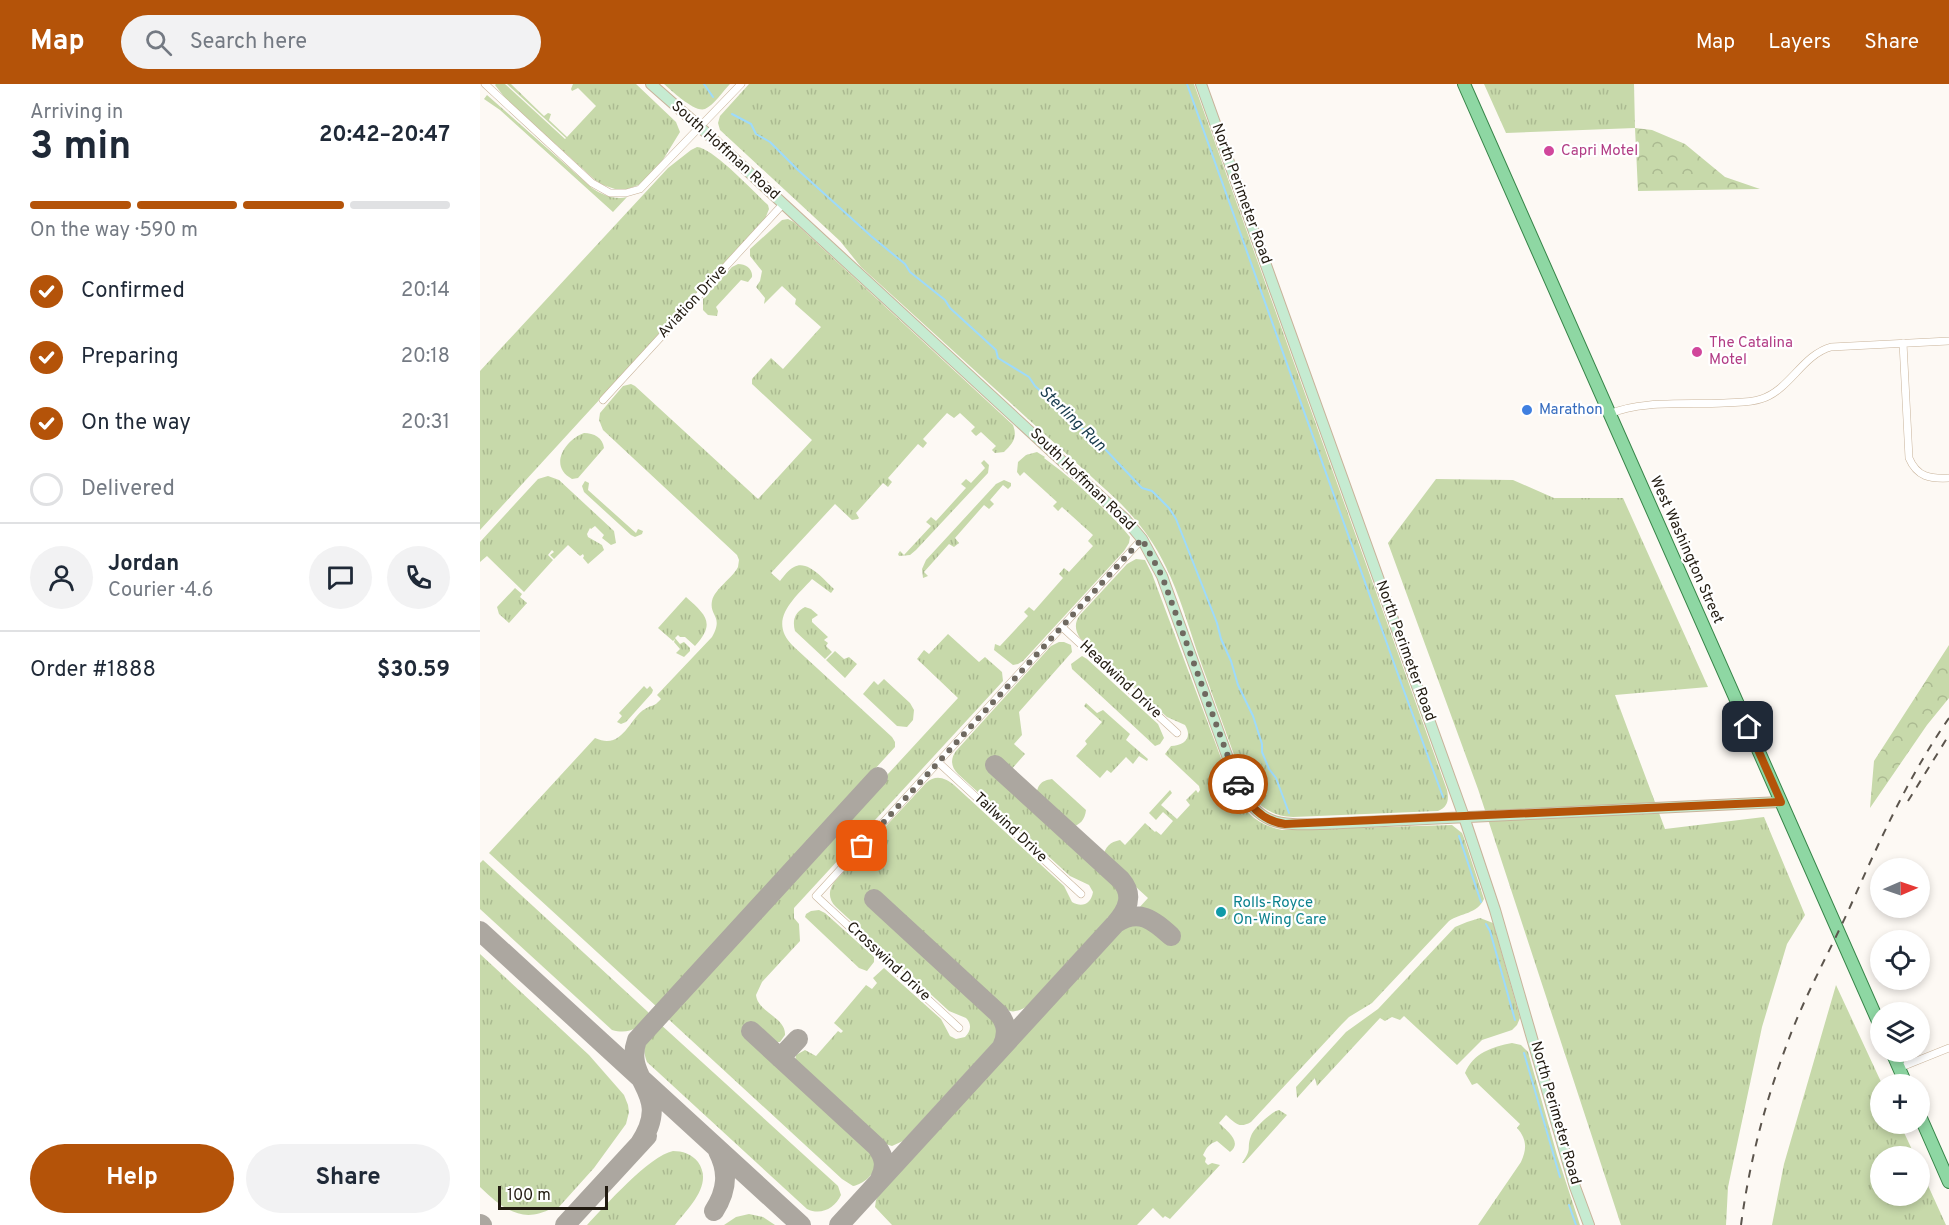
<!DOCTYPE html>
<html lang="en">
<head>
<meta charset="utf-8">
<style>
	:root { --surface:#fff; --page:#f2f2f3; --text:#1f2937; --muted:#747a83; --line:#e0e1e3; --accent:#b45309 }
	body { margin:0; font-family:Overpass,sans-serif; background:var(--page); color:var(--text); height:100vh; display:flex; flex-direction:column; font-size:22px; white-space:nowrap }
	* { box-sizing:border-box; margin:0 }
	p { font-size:20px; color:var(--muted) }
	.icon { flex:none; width:33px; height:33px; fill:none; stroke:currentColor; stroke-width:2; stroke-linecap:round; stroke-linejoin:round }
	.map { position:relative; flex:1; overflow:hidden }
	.drawer { display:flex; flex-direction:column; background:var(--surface); width:480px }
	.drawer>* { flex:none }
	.needle { width:39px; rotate:88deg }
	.buttons { position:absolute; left:1390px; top:774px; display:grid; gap:12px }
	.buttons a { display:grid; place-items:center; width:60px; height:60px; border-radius:50%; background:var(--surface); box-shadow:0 3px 9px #0003; font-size:30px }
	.scale { position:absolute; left:18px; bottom:15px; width:110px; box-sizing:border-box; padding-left:6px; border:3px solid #221b11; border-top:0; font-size:16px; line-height:21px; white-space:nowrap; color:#221b11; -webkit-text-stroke:4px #fff; paint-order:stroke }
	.pin { position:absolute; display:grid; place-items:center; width:51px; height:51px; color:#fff; margin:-26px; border-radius:12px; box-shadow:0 3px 9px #0006 }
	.courier { position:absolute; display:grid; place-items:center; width:60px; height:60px; margin:-30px; border:4px solid #b45309; border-radius:50%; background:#fff; color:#222; box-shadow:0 2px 8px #0007 }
	.headline em { font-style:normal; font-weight:700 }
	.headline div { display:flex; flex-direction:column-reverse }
	.headline { display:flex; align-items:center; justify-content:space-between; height:102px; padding:0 30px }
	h1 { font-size:39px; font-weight:700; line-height:45px }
	.bar { display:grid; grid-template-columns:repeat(4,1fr); gap:9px 6px; align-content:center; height:72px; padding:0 30px }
	.bar i { height:8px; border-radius:4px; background:var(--line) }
	.bar .selected { background:var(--accent) }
	.bar p { grid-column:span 4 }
	.line { display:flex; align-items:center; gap:15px; padding:0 30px; border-top:2px solid var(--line) }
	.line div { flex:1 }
	.round { display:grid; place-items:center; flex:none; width:63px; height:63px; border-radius:32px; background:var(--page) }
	ol { padding:0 30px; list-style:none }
	li { display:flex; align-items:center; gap:18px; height:66px }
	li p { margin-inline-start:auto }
	li .icon { padding:6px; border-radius:50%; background:var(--accent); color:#fff; stroke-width:4 }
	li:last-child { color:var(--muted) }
	li i { width:33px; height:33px; border:3px solid var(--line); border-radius:50% }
	.cta { display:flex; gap:12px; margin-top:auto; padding:12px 30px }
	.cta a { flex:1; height:69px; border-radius:36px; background:var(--accent); color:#fff; font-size:24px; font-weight:700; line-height:69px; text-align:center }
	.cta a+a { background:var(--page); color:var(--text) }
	header { display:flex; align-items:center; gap:36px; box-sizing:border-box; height:84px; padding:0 30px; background:var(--accent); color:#fff }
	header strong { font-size:28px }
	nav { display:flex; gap:33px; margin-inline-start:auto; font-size:21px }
	.search { width:420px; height:54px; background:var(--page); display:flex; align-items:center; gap:15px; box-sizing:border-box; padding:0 21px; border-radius:33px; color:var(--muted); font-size:22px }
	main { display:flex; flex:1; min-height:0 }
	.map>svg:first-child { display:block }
	.grass { fill:url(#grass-tufts) }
	.forest { fill:url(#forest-crowns) }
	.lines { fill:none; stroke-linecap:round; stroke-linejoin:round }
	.stream { stroke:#9ddafc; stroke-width:2 }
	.taxiway { stroke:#aca7a0; stroke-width:20 }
	.street-casing { stroke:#c8b39a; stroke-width:8 }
	.secondary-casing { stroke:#c8b39a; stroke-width:12 }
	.primary-casing { stroke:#378448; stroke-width:14 }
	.street { stroke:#fff; stroke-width:7 }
	.secondary { stroke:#c6ebd1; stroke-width:10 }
	.primary { stroke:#8ed7a3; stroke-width:12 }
	.rail { stroke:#5c554d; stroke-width:2; stroke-dasharray:8 8; stroke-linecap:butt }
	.done { stroke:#6f6960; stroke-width:6; stroke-dasharray:0 10.8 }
	.route { stroke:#b45309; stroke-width:8 }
	.hotel-dot { fill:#d1479c; stroke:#fff; stroke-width:2 }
	.shop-dot { fill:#3f7fe0; stroke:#fff; stroke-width:2 }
	.culture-dot { fill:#0f9aa8; stroke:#fff; stroke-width:2 }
	.labels { text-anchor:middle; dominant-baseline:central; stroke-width:4.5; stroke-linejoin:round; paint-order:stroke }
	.street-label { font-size:15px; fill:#221b11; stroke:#fff }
	.hotel-label { font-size:15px; fill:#b23c85; stroke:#fff; text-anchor:start }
	.shop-label { font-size:15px; fill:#366cbe; stroke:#fff; text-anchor:start }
	.culture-label { font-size:15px; fill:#0d838f; stroke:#fff; text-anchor:start }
	.water-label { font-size:16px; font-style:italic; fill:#183b4d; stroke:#fff }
</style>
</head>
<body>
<header>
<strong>Map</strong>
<div class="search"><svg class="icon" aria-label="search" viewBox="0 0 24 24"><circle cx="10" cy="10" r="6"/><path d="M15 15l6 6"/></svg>Search here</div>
<nav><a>Map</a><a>Layers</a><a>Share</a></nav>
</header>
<main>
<section class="drawer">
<div class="headline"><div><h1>3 min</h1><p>Arriving in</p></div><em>20:42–20:47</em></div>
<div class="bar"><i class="selected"></i><i class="selected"></i><i class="selected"></i><i></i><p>On the way · 590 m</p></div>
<ol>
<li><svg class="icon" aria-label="check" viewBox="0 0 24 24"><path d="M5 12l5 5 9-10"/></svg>Confirmed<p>20:14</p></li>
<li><svg class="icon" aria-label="check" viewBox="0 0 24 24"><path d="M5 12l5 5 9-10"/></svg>Preparing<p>20:18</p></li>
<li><svg class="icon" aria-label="check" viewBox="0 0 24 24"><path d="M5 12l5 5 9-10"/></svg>On the way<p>20:31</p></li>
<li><i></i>Delivered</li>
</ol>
<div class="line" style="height:108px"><a class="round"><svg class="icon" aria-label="person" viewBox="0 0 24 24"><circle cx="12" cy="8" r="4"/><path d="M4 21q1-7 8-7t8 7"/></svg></a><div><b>Jordan</b><p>Courier · 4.6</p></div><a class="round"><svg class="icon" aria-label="chat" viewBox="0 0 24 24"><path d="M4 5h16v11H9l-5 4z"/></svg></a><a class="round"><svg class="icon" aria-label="phone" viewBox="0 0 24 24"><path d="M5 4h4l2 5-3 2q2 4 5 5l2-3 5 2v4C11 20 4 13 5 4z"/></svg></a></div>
<div class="line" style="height:78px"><div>Order #1888</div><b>$30.59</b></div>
<div class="cta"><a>Help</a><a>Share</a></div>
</section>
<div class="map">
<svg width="1469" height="1141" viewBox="0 0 1469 1141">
	<defs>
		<pattern id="grass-tufts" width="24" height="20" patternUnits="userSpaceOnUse" patternTransform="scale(1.5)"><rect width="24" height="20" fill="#c7d9aa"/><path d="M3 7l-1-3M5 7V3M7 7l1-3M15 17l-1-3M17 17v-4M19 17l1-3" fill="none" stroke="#abba91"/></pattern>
		<pattern id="forest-crowns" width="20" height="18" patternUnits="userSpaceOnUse" patternTransform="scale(1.5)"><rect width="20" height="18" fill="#c7d9aa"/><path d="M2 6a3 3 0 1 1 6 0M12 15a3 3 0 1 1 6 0" fill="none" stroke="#abba91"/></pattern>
	</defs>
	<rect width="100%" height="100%" fill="#fdf9f4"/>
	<path class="grass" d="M 16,0 L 25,0 L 85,55 L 86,54 L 27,0 L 31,0 L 64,32 L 68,29 L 71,30 L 69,36 L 87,53 L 116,22 L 98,4 L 92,7 L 91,5 L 93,0 L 156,0 L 196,38 L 200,48 L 181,79 L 161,100 L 145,106 L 135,105 L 123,101 L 115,96 L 25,14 L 15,1 Z
		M 184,0 L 250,0 C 243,7 234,21 225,25 C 215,29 192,7 184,0 Z
		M 269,0 L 714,0 L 967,706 C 969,716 968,723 958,727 L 813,733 C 790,732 776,721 765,701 C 750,660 735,618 720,576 C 698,511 688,465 636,415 L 381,183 L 360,157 L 240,46 L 238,39 L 240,32 Z
		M 1004,0 L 1154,0 L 1155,44 L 1026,49 Z
		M 7,11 L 112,104 C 122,111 135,116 147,113 L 133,128 L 20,26 L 4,15 Z
		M 217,63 C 233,64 274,108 288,121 L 289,125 L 285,135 L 0,446 L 0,287 L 188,84 L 211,66 Z
		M 302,136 L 308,135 L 314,138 L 533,341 C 538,354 532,360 524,368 L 515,369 L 512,366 L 516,362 L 501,348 L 496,352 L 491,347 L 495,343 L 480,329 L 474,334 L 467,329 L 443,355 L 447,359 L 443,364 L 438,360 L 408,394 L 412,398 L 408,403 L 403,399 L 376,429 L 379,434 L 378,435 L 372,436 L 355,420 L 291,489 L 300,497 C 304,492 308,486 314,483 C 328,475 345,497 354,505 L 351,509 L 332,495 C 314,515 287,536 313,562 L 412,653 L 415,658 L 415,663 L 177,923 L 9,769 L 115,654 C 143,667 149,634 165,625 C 173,620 173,624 181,615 L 177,611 L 232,553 C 244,532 229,532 232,517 C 235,504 252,495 258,483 L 259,476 L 257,471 L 123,346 L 119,336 L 120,329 L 143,302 L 151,300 L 155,302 L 278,415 L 332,356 L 272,300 L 272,295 L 291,274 L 303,285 L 341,243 L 315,220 L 316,215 L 302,202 L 284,220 L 285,214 L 276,203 L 280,197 L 282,187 L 270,172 L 270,165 Z
		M 258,180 C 266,180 273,185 272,193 L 268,198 L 261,196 L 236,223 L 238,227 L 237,232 L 228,231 L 223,226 L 223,215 L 252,183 Z
		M 104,349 C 114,349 123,354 124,364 L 98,394 L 92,395 C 68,382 85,356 104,349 Z
		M 557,368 L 565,373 L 564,374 C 595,397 626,424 650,453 L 649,459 L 644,467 L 543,577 L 538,580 L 533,581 L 514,566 L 515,560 L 520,562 L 548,532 L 544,528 L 549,523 L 554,527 L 583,494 L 579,490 L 584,484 L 589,488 L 613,462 L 608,457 L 613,451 L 582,423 L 578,427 L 573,422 L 577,418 L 544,388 L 540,392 L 537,388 L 538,378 L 546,371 Z
		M 504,376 L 509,381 L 508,389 L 436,466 L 430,471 L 419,472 L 418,470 L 420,467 L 424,471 L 451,442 L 446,438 L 451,433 L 456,437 L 486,404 L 481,400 L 486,395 L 491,399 L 505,384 L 501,379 Z
		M 68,392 L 79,396 L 134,447 L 136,459 L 131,461 L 122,454 L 124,451 L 115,442 L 111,445 L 110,444 L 107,450 L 108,453 L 122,461 L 124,466 L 108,480 L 103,474 L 104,472 L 103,470 L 100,472 L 88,461 L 74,475 L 70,471 L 74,468 L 72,466 L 68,471 L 73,476 L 44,508 L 7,472 L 0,478 L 0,458 L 58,395 Z
		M 956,395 L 1033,396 L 1074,414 L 1143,414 L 1228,603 L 1135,611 L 1185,745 L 1284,733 L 1325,831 L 1307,860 L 1282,943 L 1248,1103 L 1246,1141 L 1141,1141 L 998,705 L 908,459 Z
		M 524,396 L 531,399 L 531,402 L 528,405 L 523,401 L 510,416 L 514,420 L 509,425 L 504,421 L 475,454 L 479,459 L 474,463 L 469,460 L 444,488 L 448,492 L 443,494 L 442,485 L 446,476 L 516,400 Z
		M 105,397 L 109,399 L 108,406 L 156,449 L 158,445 L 163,447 L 162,450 L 155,453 L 151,451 L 104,408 L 102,402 Z
		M 656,475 L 665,476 L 672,490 L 753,706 C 763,728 778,741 802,746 L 972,741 L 982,749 L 984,754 L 1004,815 C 997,830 981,829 969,837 L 892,919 L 869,933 L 862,940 L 771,1038 C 759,1045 755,1039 746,1031 L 739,1039 C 747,1047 763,1058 750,1068 L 737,1057 C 729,1060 727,1063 723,1071 L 726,1074 L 725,1078 L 728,1081 L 732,1079 L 740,1081 L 690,1135 L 685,1132 L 683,1134 L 673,1124 L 657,1141 L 412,1141 L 395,1123 L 396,1116 L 403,1104 L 668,814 L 623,773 C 625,763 630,758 640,756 L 645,761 L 665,739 L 675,748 L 676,747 L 681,751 L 693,737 L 683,728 L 676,736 L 669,729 L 690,706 L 692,709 L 681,721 L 697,735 L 710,721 L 706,716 L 716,706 L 718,709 L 720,706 L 719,702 L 685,670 L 691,662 C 704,662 713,654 705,641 L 687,633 L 600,554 C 595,546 594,539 600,531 L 647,480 Z
		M 35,504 L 42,510 L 40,513 L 47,519 L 29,539 L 19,530 L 17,523 Z
		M 206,513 C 226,531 236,539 215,562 L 205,553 L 200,553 L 198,551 L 195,554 L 200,560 L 204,558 L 210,564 L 210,567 L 204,573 L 196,569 L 200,565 L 194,558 L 195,555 L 193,557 L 178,544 Z
		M 325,523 L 331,525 L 338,531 L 332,535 L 332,538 L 348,553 L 344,556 L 348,559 L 346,562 L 352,568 L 345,575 L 315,547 C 312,536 315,528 325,523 Z
		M 468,550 L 499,578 L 505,573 L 522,588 L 523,597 L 314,824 L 314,834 L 319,840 L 320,857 L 282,898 L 276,911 C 278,929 306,933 305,951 L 300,958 L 290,958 L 272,942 L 264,950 L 379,1056 C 383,1061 392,1067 395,1074 C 399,1088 384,1100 373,1102 L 362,1095 L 185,932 L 478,614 L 437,575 L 444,566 L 449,570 Z
		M 579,558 L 584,558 L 591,561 L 592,568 L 539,628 L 542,651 L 534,660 L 545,670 L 530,687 L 518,675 L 509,684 L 624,789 C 633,802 646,806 636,825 L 546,923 C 527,934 524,922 509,913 L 394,809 L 387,817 L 501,922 C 511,936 523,939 514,958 L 423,1057 L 412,1062 L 402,1059 L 318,984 L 315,977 L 316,971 L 325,966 L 336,972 L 358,947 L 361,949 L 363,947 L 354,939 L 386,901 L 392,905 L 397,899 L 393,894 L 404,884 L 461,935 L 470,952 L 476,955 L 485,953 C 491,947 492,940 486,934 L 469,927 L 356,823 C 348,815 348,806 355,797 L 446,699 C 456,690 465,694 474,701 L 584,802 L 592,818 C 602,824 611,820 613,808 L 609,801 L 590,792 L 478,690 C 471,683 470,675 476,667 L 571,562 Z
		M 355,567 L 364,575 L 369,573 L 377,580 L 365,594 L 346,576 Z
		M 602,572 L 607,575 L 678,640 L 684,654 L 680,660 L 675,662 L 592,585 L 591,580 Z
		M 404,595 L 430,619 L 434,626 L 433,636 L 427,643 L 417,642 L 383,610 L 394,597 L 398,601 Z
		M 164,602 L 167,605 L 170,602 L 173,606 L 172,609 L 146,638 L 141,640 L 137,638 L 142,632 L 139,629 Z
		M 606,619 L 617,629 L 623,626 L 650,650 L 646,656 L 668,675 L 667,677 L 659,672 L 653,680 L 646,673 L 631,689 L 627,686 L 620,694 L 596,672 L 607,660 L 605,657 L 622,638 L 604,622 Z
		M 572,695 L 606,726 C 605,736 600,741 590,744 L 556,712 C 558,701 560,697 572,695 Z
		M 3,776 L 168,928 L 170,931 C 159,944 149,951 132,946 L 0,825 L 0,779 Z
		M 339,826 L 345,829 L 394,873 L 394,878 L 387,887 L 379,884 L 325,833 L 326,830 L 331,827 Z
		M 1000,834 L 1013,839 L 1040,934 L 1037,941 L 1032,946 L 1002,956 L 977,981 L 924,932 L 920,936 L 912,933 L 905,937 L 900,934 L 837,1002 L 835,994 L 817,1014 L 816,1003 L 866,948 L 898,925 L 975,843 L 987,838 Z
		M 0,870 L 109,971 L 144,1011 L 148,1021 L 149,1028 L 146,1040 L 114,1084 L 78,1124 L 75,1126 L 72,1124 C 42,1141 22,1124 0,1103 Z
		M 1356,901 L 1402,1000 L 1401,1040 L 1420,1040 L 1435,1072 L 1401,1072 L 1401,1112 L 1440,1112 L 1440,1084 L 1466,1141 L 1292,1141 L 1304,1080 Z
		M 179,939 L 358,1102 L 361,1111 C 355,1124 341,1132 327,1125 L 167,978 C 160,961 167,952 179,939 Z
		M 1032,959 L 1041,961 L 1048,968 L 1077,1071 L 1100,1141 L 998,1141 L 1041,1078 C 1047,1065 1047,1055 1037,1044 L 1040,1040 L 997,999 L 992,1001 L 985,989 C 993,969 1012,963 1032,959 Z
		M 799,1026 L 807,1031 L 764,1079 L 762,1079 C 773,1064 766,1065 771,1052 C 773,1045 792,1027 799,1026 Z
		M 193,1067 C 202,1067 212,1070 218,1078 C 234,1101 208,1124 195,1141 L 107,1141 C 125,1122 169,1072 193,1067 Z
		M 269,1130 L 283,1133 L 295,1141 L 244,1141 L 256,1133 Z"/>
	<path class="forest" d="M 1155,44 L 1172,46 L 1205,60 L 1245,93 L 1280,105 L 1158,107 Z
		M 1469,561 L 1469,614 L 1447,641 L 1390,724 L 1394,677 Z"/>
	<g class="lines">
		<path class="stream" d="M 224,0 L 233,13
			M 707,0 L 920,596 L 963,713
			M 252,30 L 271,40 L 276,50 L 290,58 L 318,86 L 391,152 L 425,180 L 430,188 L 465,216 L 470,224 L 516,266 L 518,274 L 549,293 L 555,302 L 623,363 L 662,404 L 672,407 L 689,424 L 696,435 L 737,539 L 741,555 L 751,577 L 758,601 L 773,632 L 782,660 L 782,668 L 789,685 L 796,694 L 809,729
			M 979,752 L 1001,818
			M 1006,840 L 1010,847 L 1035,936
			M 1044,969 L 1080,1093
			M 1089,1121 L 1096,1141"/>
		<path class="taxiway" d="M 394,815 L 519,930 C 527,940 528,950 522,963
			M 636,839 C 659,824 673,836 691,852
			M 0,847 L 321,1141
			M 271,947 L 397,1063 C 405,1074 406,1083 400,1095
			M 300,974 L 318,955
			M 159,1061 C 195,1008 142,998 157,956 L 398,693
			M 234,1127 C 247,1107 249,1088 238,1067
			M 0,1140 L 2,1141
			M 85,1141 L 167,1052
			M 359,1141 L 636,839 C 648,825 654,811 641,796 L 515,681"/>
		<defs>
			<path id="street" d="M 5,0 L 112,99 L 130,109 L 146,109 L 160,105 L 261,0
				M 1423,259 L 1429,374 C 1437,393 1450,395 1469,394
				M 123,316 L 303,120
				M 1130,330 C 1160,316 1210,321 1244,319 C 1257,318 1269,319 1281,315 C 1310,306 1322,271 1351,263 L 1469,257
				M 582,543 L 697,649
				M 458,678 L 601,810
				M 479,944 L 336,812 L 662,455
				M 1419,984 L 1469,964"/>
			<path id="secondary" d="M 171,0 L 221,44 L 646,436 L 662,455 L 682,492 L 757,699 C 779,742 798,741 842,740 L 1301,718
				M 721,0 L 984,733 L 1015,826 L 1095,1103 L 1109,1141"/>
			<path id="primary" d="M 984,0 L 1401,944
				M 1412,968 L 1426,1000
				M 1440,1032 L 1469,1098"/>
		</defs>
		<use href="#street" class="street-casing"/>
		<use href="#secondary" class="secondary-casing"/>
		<use href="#primary" class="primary-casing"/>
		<use href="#street" class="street"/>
		<use href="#secondary" class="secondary"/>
		<use href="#primary" class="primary"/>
		<path class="rail" d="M 1428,717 L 1469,651
			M 1261,1141 C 1269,1080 1285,1018 1307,960 C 1324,913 1349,869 1370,823 C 1399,758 1428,693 1469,634"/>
	</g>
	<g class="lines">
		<path class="done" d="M 382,762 L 662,455 L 682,492 L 758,700"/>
		<path class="route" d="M 758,700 C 768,720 781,737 805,740 L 1301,718 L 1268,643"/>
	</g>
	<g class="hotel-dot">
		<circle cx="1069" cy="67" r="6"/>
		<circle cx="1217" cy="268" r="6"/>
	</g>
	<circle class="shop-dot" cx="1047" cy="326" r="6"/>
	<circle class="culture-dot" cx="741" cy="828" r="6"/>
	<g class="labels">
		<g class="street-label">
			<text transform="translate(245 67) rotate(42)">South Hoffman Road</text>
			<text transform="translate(761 110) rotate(70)">North Perimeter Road</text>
			<text transform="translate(213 218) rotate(-47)">Aviation Drive</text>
			<text transform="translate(602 396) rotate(44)">South Hoffman Road</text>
			<text transform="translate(1206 466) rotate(66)">West Washington Street</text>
			<text transform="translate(925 567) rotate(70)">North Perimeter Road</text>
			<text transform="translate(640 596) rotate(43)">Headwind Drive</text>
			<text transform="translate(530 744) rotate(43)">Tailwind Drive</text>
			<text transform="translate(408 878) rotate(43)">Crosswind Drive</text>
			<text transform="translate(1075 1029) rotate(74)">North Perimeter Road</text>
		</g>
		<g class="hotel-label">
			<text x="1081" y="67">Capri Motel</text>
			<text x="1229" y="259">The Catalina<tspan x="1229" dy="17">Motel</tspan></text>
		</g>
		<g class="shop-label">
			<text x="1059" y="326">Marathon</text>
		</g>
		<g class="culture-label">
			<text x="753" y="819">Rolls-Royce<tspan x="753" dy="17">On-Wing Care</tspan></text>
		</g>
		<g class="water-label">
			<text transform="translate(592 335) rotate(44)">Sterling Run</text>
		</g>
	</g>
</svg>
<div class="buttons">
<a><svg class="needle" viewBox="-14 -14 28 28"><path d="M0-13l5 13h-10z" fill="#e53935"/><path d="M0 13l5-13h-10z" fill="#747a83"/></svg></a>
<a><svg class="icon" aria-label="locate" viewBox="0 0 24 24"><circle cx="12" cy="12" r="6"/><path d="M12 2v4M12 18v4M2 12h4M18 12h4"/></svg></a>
<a><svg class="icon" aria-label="layers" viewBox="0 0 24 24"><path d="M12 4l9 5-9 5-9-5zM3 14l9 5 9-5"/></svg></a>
<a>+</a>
<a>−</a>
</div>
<div class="scale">100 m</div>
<div class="pin" style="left:382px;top:762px;background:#ea580c"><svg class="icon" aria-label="bag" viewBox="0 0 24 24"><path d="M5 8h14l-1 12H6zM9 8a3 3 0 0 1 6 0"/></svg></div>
<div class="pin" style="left:1268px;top:643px;background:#1f2937"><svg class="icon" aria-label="home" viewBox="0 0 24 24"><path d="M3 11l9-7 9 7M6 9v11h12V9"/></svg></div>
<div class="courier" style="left:758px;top:700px"><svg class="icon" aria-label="car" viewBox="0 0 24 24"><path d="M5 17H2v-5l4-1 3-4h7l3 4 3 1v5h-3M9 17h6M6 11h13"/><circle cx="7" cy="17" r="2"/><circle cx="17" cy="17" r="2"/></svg></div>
</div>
</main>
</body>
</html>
